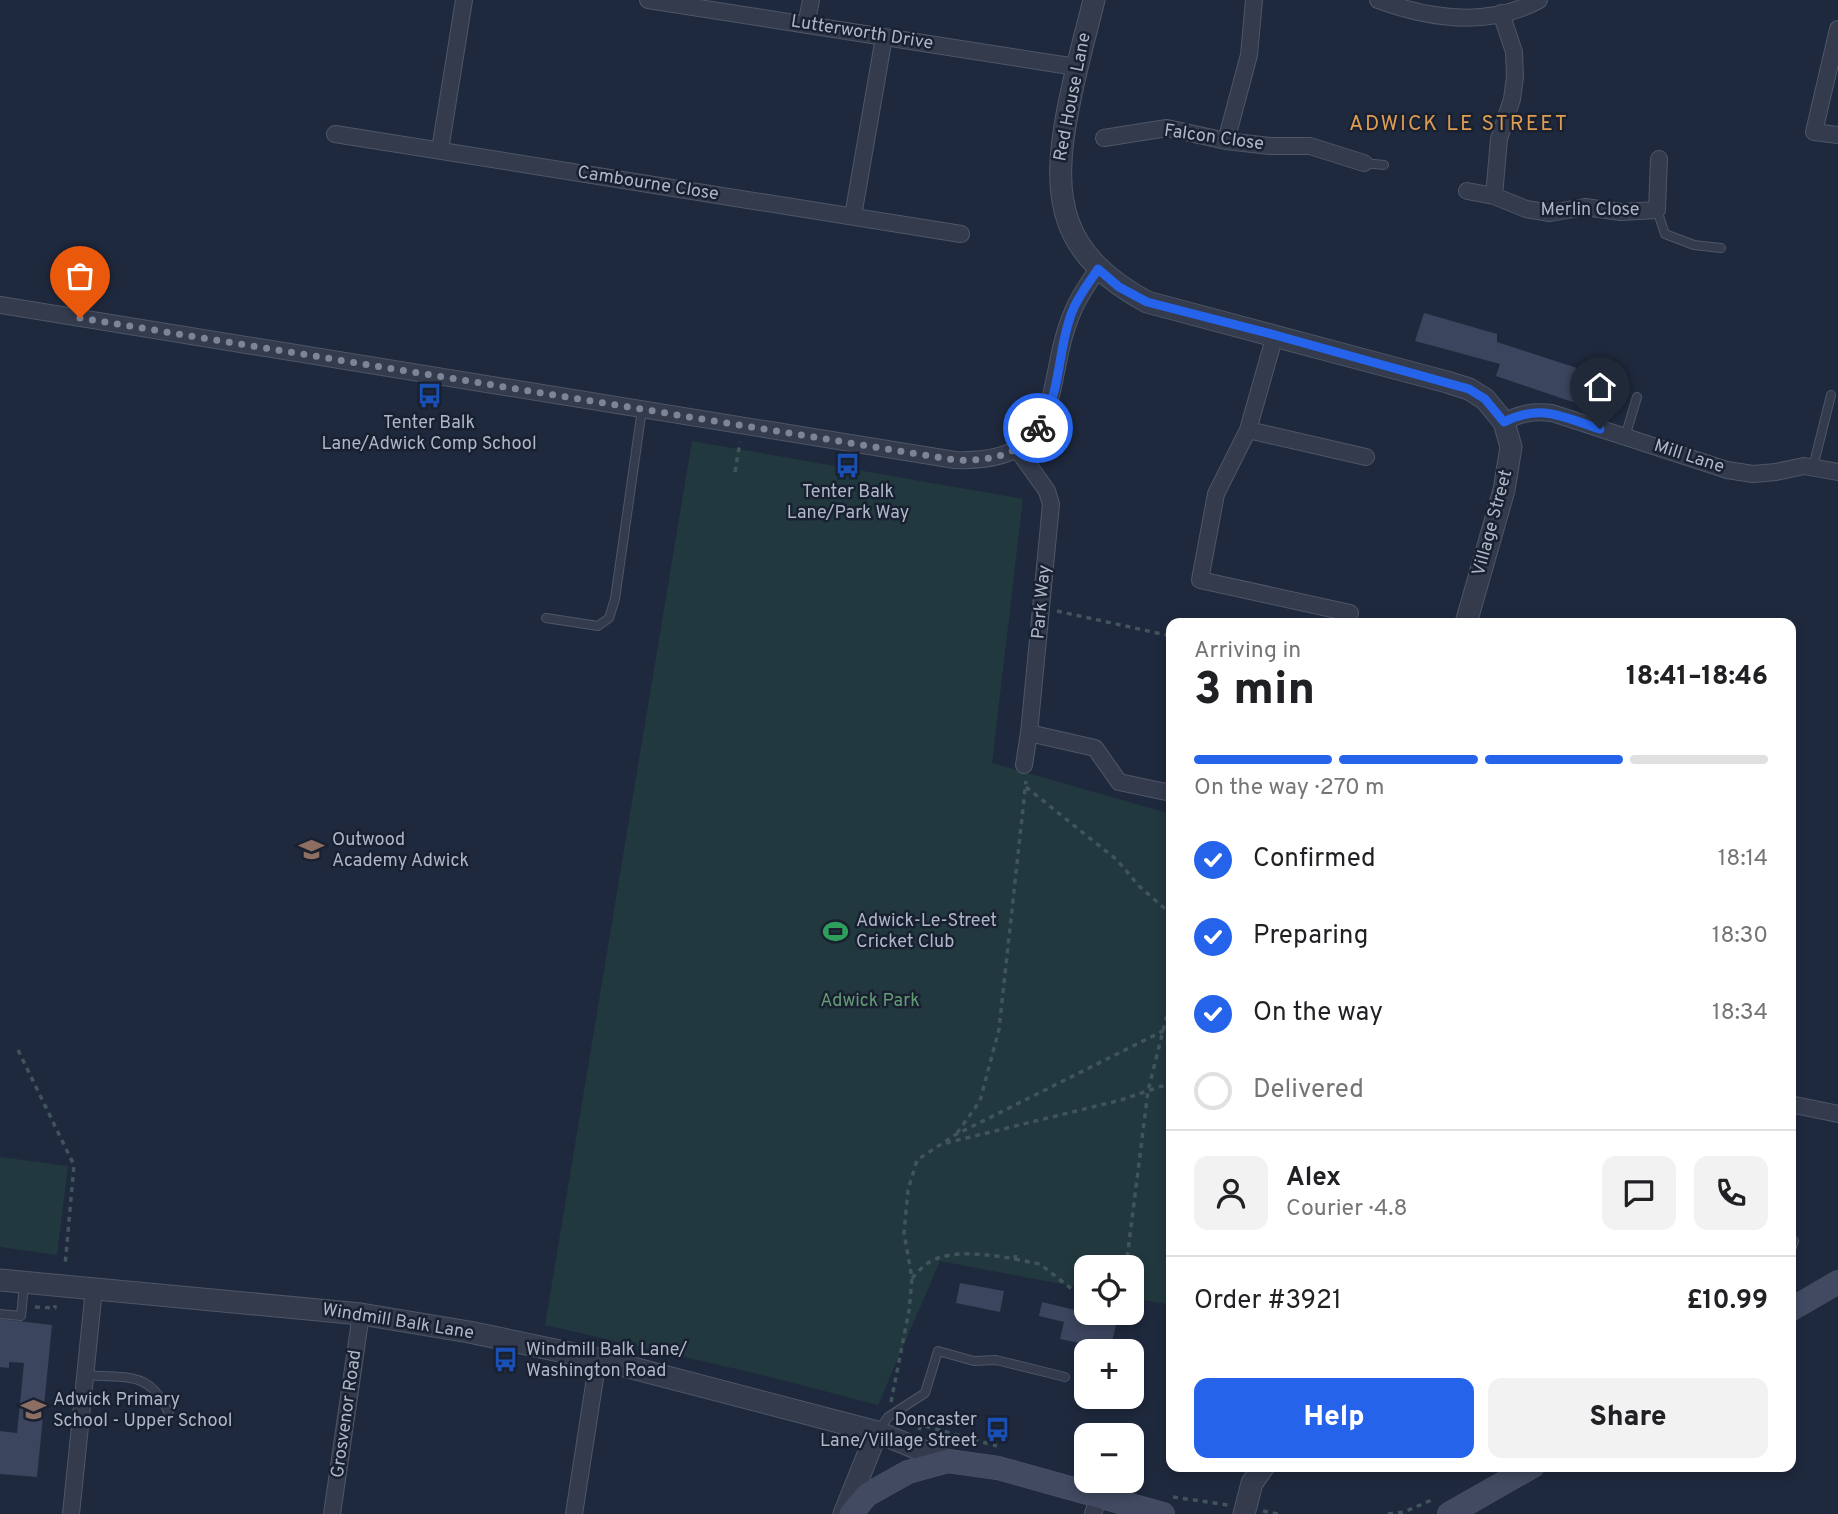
<!DOCTYPE html>
<html lang="en">
<head>
<meta charset="utf-8">
<style>
	:root { --surface:#fff; --page:#f2f2f2; --text:#202124; --muted:#757577; --line:#e0e0e0; --accent:#2563eb }
	body { margin:0; font-family:Overpass,sans-serif; background:var(--page); color:var(--text); height:100vh; display:flex; flex-direction:column; font-size:26px; white-space:nowrap }
	* { box-sizing:border-box; margin:0 }
	p { font-size:23px; color:var(--muted) }
	.icon { flex:none; width:38px; height:38px; fill:none; stroke:currentColor; stroke-width:2; stroke-linecap:round; stroke-linejoin:round }
	.map { position:relative; flex:1; overflow:hidden }
	.drawer { position:absolute; left:1166px; top:618px; width:630px; height:854px; display:flex; flex-direction:column; background:var(--surface); border-radius:14px; box-shadow:0 4px 10px #0003 }
	.drawer>* { flex:none }
	.fabs { position:absolute; left:1074px; top:1255px; display:grid; gap:14px }
	.fabs a { display:grid; place-items:center; width:70px; height:70px; border-radius:14px; background:var(--surface); box-shadow:0 4px 10px #0003; font-size:35px }
	.pin { position:absolute; display:grid; place-items:center; width:60px; height:60px; color:#fff; margin:-72px -30px; border-radius:50% 50% 50% 0; rotate:-45deg; box-shadow:0 0 7px #0007 }
	.pin .icon { rotate:45deg }
	.courier { position:absolute; display:grid; place-items:center; width:70px; height:70px; margin:-35px; border:5px solid #2563eb; border-radius:50%; background:#fff; color:#222; box-shadow:0 2px 9px #0007 }
	.headline em { font-style:normal; font-weight:800 }
	.headline div { display:flex; flex-direction:column-reverse }
	.headline { display:flex; align-items:center; justify-content:space-between; height:119px; padding:0 28px }
	h1 { font-size:46px; font-weight:800; line-height:52px }
	.bar { display:grid; grid-template-columns:repeat(4,1fr); gap:10px 7px; align-content:center; height:84px; padding:0 28px }
	.bar i { height:9px; border-radius:5px; background:var(--line) }
	.bar .on { background:var(--accent) }
	.bar p { grid-column:span 4 }
	.line { display:flex; align-items:center; gap:18px; padding:0 28px; border-top:2px solid var(--line) }
	.line div { flex:1 }
	.round { display:grid; place-items:center; flex:none; width:74px; height:74px; border-radius:14px; background:var(--page) }
	ol { padding:0 28px; list-style:none }
	li { display:flex; align-items:center; gap:21px; height:77px }
	li p { margin-inline-start:auto }
	li .icon { padding:7px; border-radius:50%; background:var(--accent); color:#fff; stroke-width:4 }
	li:last-child { color:var(--muted) }
	li i { width:38px; height:38px; border:4px solid var(--line); border-radius:50% }
	.primary-button { display:flex; gap:14px; margin-top:auto; padding:14px 28px }
	.primary-button a { flex:1; height:80px; border-radius:14px; background:var(--accent); color:#fff; font-size:28px; font-weight:800; line-height:80px; text-align:center }
	.primary-button a+a { background:var(--page); color:var(--text) }
	.map>svg:first-child { display:block }
	.green { fill:#21383e }
	.building { fill:#3b455d }
	.lines { fill:none; stroke-linecap:round; stroke-linejoin:round }
	.service-casing { stroke:#4e5667; stroke-width:10 }
	.minor-casing { stroke:#4e5667; stroke-width:18 }
	.tertiary-casing { stroke:#4e5667; stroke-width:23 }
	.secondary-casing { stroke:#4e5667; stroke-width:24 }
	.path { stroke:#3f555b; stroke-width:3.5; stroke-dasharray:5 5; stroke-linecap:butt }
	.service { stroke:#333b4d; stroke-width:8 }
	.minor { stroke:#333b4d; stroke-width:16 }
	.tertiary { stroke:#333b4d; stroke-width:21 }
	.secondary { stroke:#414a60; stroke-width:23 }
	.done { stroke:#7c8598; stroke-width:7; stroke-dasharray:0 12.6 }
	.route { stroke:#2563eb; stroke-width:9 }
	.labels { text-anchor:middle; dominant-baseline:central; stroke-width:5; stroke-linejoin:round; paint-order:stroke }
	.street-label { font-size:18px; fill:#aeb6c9; stroke:#192131 }
	.poi-label { font-size:18px; fill:#aeb6c9; stroke:#192131; text-anchor:start }
	.park-label { font-size:18px; fill:#639c75; stroke:#192131 }
	.quarter-label { font-size:21px; letter-spacing:2px; fill:#df9d53; stroke:#192131 }
</style>
</head>
<body>
<div class="map">
<svg width="1838" height="1514" viewBox="0 0 1838 1514">
	<rect width="100%" height="100%" fill="#1f293d"/>
	<path class="green" d="M 692,441 L 1023,499 L 992,763 L 1171,814 L 1171,1305 L 1132,1298 L 1132,1267 L 1087,1267 L 1087,1289 L 940,1261 L 878,1405 L 758,1374 L 545,1325 Z
		M 0,1157 L 68,1166 L 57,1255 L 0,1247 Z"/>
	<path class="building" d="M 1424,313 L 1497,334 L 1497,342 L 1623,383 L 1614,416 L 1496,376 L 1500,364 L 1415,341 Z
		M 960,1283 L 1004,1291 L 1000,1312 L 956,1303 Z
		M 1042,1302 L 1117,1320 L 1110,1351 L 1083,1352 L 1084,1344 L 1060,1339 L 1064,1322 L 1039,1316 Z
		M 0,1319 L 52,1325 L 37,1477 L 0,1474 L 0,1431 L 17,1433 L 24,1363 L 9,1362 L 9,1368 L 0,1367 Z"/>
	<g class="lines">
		<defs>
			<path id="service" d="M 1364,163 L 1384,165
				M 1657,210 L 1665,234 L 1694,245 L 1721,248
				M 1625,437 L 1637,397
				M 1813,467 L 1831,395
				M 546,618 L 598,626 L 609,618 L 615,599 L 642,409
				M 1790,1252 L 1794,1241
				M 0,1314 L 21,1316 L 24,1285
				M 86,1375 C 129,1379 150,1370 169,1414
				M 879,1430 L 888,1417 L 925,1393 L 938,1351 L 974,1361 L 996,1360 L 1065,1377"/>
			<path id="minor" d="M 648,0 L 1076,67
				M 1378,0 C 1430,19 1488,28 1539,0
				M 1501,13 L 1514,52 L 1515,77 L 1512,99 L 1499,139 L 1494,196 L 1526,209 L 1550,213 L 1585,207 L 1621,212 L 1657,210 L 1659,159
				M 806,25 L 811,0
				M 1838,29 L 1814,132 L 1838,135
				M 335,134 L 961,234
				M 1104,138 L 1167,128 L 1226,141 L 1270,146 L 1310,146 L 1364,163
				M 1226,141 L 1249,55 L 1254,0
				M 440,150 L 464,0
				M 1467,191 L 1494,196
				M 853,216 L 884,37
				M 0,305 L 955,460 C 1071,464 1041,383 1073,311 C 1079,296 1089,282 1098,269
				M 1275,335 L 1248,430 L 1216,494 L 1200,580 L 1350,613
				M 1504,422 C 1521,413 1533,411 1552,413 L 1727,470 L 1753,474 L 1776,472 L 1804,466 L 1838,472
				M 1248,430 L 1366,457
				M 1017,449 L 1047,491 L 1051,504 L 1029,733 L 1024,765
				M 1029,733 L 1095,748 L 1119,782 L 1171,793
				M 1790,1104 L 1838,1114
				M 71,1514 L 94,1289
				M 332,1514 L 361,1314
				M 574,1514 L 598,1359
				M 1093,1514 L 1099,1495"/>
			<path id="tertiary" d="M 1094,0 C 1085,36 1075,72 1068,109 C 1050,201 1061,255 1147,302 L 1447,382 L 1469,389 L 1485,399 L 1504,422 L 1511,447 L 1504,490 L 1466,623
				M 0,1280 L 361,1314 L 469,1332 L 598,1359 L 877,1432 L 948,1461
				M 844,1514 L 877,1432
				M 1244,1514 L 1252,1483 L 1264,1466"/>
			<path id="secondary" d="M 1790,1310 L 1838,1282
				M 851,1514 L 867,1495 L 908,1472 L 948,1461 L 998,1468 L 1163,1514
				M 1449,1514 L 1533,1466"/>
		</defs>
		<use href="#service" class="service-casing"/>
		<use href="#minor" class="minor-casing"/>
		<use href="#tertiary" class="tertiary-casing"/>
		<use href="#secondary" class="secondary-casing"/>
		<path class="path" d="M 735,472 L 740,442
			M 1057,611 L 1171,636
			M 1026,787 L 1117,860 L 1139,886 L 1171,914
			M 18,1050 L 74,1165 L 65,1266
			M 957,1133 L 980,1101 L 999,1029 L 1026,781
			M 946,1143 L 1121,1100 L 1171,1083
			M 1015,1259 L 1040,1264 L 1078,1294 L 1087,1296
			M 1126,1267 L 1148,1091 L 1171,999
			M 912,1278 C 917,1273 922,1267 928,1263 C 951,1248 991,1255 1015,1259 L 1016,1254
			M 35,1307 L 55,1308 L 55,1305
			M 891,1402 L 909,1311 L 912,1278 L 904,1233 L 908,1190 L 917,1160 L 955,1135 L 1171,1027
			M 919,1430 L 921,1425 L 997,1446
			M 1173,1497 L 1228,1505
			M 1263,1511 L 1278,1514
			M 1388,1514 L 1404,1512 L 1434,1499"/>
		<use href="#service" class="service"/>
		<use href="#minor" class="minor"/>
		<use href="#tertiary" class="tertiary"/>
		<use href="#secondary" class="secondary"/>
	</g>
	<g class="lines">
		<path class="done" d="M 80,318 L 955,460 C 988,461 1017,457 1038,428"/>
		<path class="route" d="M 1038,428 C 1062,395 1057,349 1072,312 C 1078,296 1089,283 1098,269 L 1119,287 L 1147,302 L 1275,335 L 1469,389 L 1485,399 L 1504,422 C 1541,403 1563,417 1600,429"/>
	</g>
	<defs>
		<symbol id="bus-bare" viewBox="-9 -9 18 18"><path d="M-5-6H5V4H4V6H2V4H-2V6H-4V4H-5ZM-3.5-4V0h7V-4ZM-3.5 1.2v1.5H-2V1.2ZM2 1.2v1.5H3.5V1.2Z" fill="#1a4fb4" stroke="#192131" stroke-width="2.5" paint-order="stroke"/></symbol>
		<symbol id="school-bare" viewBox="-9 -9 18 18"><path d="M0-5L7-2L0 1L-7-2ZM-4 1L0 2.5L4 1V4Q0 6-4 4Z" fill="#8d6e63" stroke="#192131" stroke-width="2.5" paint-order="stroke"/></symbol>
		<symbol id="stadium-bare" viewBox="-9 -9 18 18"><path d="M0-5a6.5 5 0 1 0 0 10a6.5 5 0 1 0 0-10ZM-3.5-1.8h7v3.6h-7Z" fill="#2e9e5b" stroke="#192131" stroke-width="2.5" paint-order="stroke"/></symbol>
	</defs>
	<g fill-rule="evenodd">
		<use href="#bus-bare" x="412" y="378" width="35" height="35"/>
		<use href="#bus-bare" x="830" y="448" width="35" height="35"/>
		<use href="#school-bare" x="294" y="832" width="35" height="35"/>
		<use href="#stadium-bare" x="818" y="914" width="35" height="35"/>
		<use href="#bus-bare" x="488" y="1342" width="35" height="35"/>
		<use href="#school-bare" x="16" y="1392" width="35" height="35"/>
		<use href="#bus-bare" x="980" y="1412" width="35" height="35"/>
	</g>
	<g class="labels">
		<g class="street-label">
			<text transform="translate(862 33) rotate(9)">Lutterworth Drive</text>
			<text transform="translate(1073 97) rotate(-79)">Red House Lane</text>
			<text transform="translate(1214 138) rotate(8)">Falcon Close</text>
			<text transform="translate(648 184) rotate(9)">Cambourne Close</text>
			<text x="1590" y="210">Merlin Close</text>
			<text transform="translate(1689 457) rotate(18)">Mill Lane</text>
			<text transform="translate(1493 523) rotate(-75)">Village Street</text>
			<text transform="translate(1042 602) rotate(-85)">Park Way</text>
			<text transform="translate(398 1322) rotate(9)">Windmill Balk Lane</text>
			<text transform="translate(347 1414) rotate(-82)">Grosvenor Road</text>
		</g>
		<g class="poi-label">
			<text x="429" y="423" text-anchor="middle">Tenter Balk<tspan x="429" dy="21">Lane/Adwick Comp School</tspan></text>
			<text x="848" y="492" text-anchor="middle">Tenter Balk<tspan x="848" dy="21">Lane/Park Way</tspan></text>
			<text x="332" y="840">Outwood<tspan x="332" dy="21">Academy Adwick</tspan></text>
			<text x="856" y="921">Adwick-Le-Street<tspan x="856" dy="21">Cricket Club</tspan></text>
			<text x="526" y="1350">Windmill Balk Lane/<tspan x="526" dy="21">Washington Road</tspan></text>
			<text x="53" y="1400">Adwick Primary<tspan x="53" dy="21">School - Upper School</tspan></text>
			<text x="977" y="1420" text-anchor="end">Doncaster<tspan x="977" dy="21">Lane/Village Street</tspan></text>
		</g>
		<g class="park-label">
			<text x="870" y="1001">Adwick Park</text>
		</g>
		<g class="quarter-label">
			<text x="1459" y="124">ADWICK LE STREET</text>
		</g>
	</g>
</svg>
<div class="fabs">
<a><svg class="icon" aria-label="locate" viewBox="0 0 24 24"><circle cx="12" cy="12" r="6"/><path d="M12 2v4M12 18v4M2 12h4M18 12h4"/></svg></a>
<a>+</a>
<a>−</a>
</div>
<div class="pin" style="left:80px;top:318px;background:#ea580c"><svg class="icon" aria-label="bag" viewBox="0 0 24 24"><path d="M5 8h14l-1 12H6zM9 8a3 3 0 0 1 6 0"/></svg></div>
<div class="pin" style="left:1600px;top:429px;background:#1f2937"><svg class="icon" aria-label="home" viewBox="0 0 24 24"><path d="M3 11l9-7 9 7M6 9v11h12V9"/></svg></div>
<div class="courier" style="left:1038px;top:428px"><svg class="icon" aria-label="bike" viewBox="0 0 24 24"><circle cx="6" cy="16" r="4"/><circle cx="18" cy="16" r="4"/><path d="M6 16l4-8h5l3 8M10 8l3 8H6M13 5h3"/></svg></div>
<section class="drawer">
<div class="headline"><div><h1>3 min</h1><p>Arriving in</p></div><em>18:41–18:46</em></div>
<div class="bar"><i class="on"></i><i class="on"></i><i class="on"></i><i></i><p>On the way · 270 m</p></div>
<ol>
<li><svg class="icon" aria-label="check" viewBox="0 0 24 24"><path d="M5 12l5 5 9-10"/></svg>Confirmed<p>18:14</p></li>
<li><svg class="icon" aria-label="check" viewBox="0 0 24 24"><path d="M5 12l5 5 9-10"/></svg>Preparing<p>18:30</p></li>
<li><svg class="icon" aria-label="check" viewBox="0 0 24 24"><path d="M5 12l5 5 9-10"/></svg>On the way<p>18:34</p></li>
<li><i></i>Delivered</li>
</ol>
<div class="line" style="height:126px"><a class="round"><svg class="icon" aria-label="person" viewBox="0 0 24 24"><circle cx="12" cy="8" r="4"/><path d="M4 21q1-7 8-7t8 7"/></svg></a><div><b>Alex</b><p>Courier · 4.8</p></div><a class="round"><svg class="icon" aria-label="chat" viewBox="0 0 24 24"><path d="M4 5h16v11H9l-5 4z"/></svg></a><a class="round"><svg class="icon" aria-label="phone" viewBox="0 0 24 24"><path d="M5 4h4l2 5-3 2q2 4 5 5l2-3 5 2v4C11 20 4 13 5 4z"/></svg></a></div>
<div class="line" style="height:91px"><div>Order #3921</div><b>£10.99</b></div>
<div class="primary-button"><a>Help</a><a>Share</a></div>
</section>
</div>
</body>
</html>
